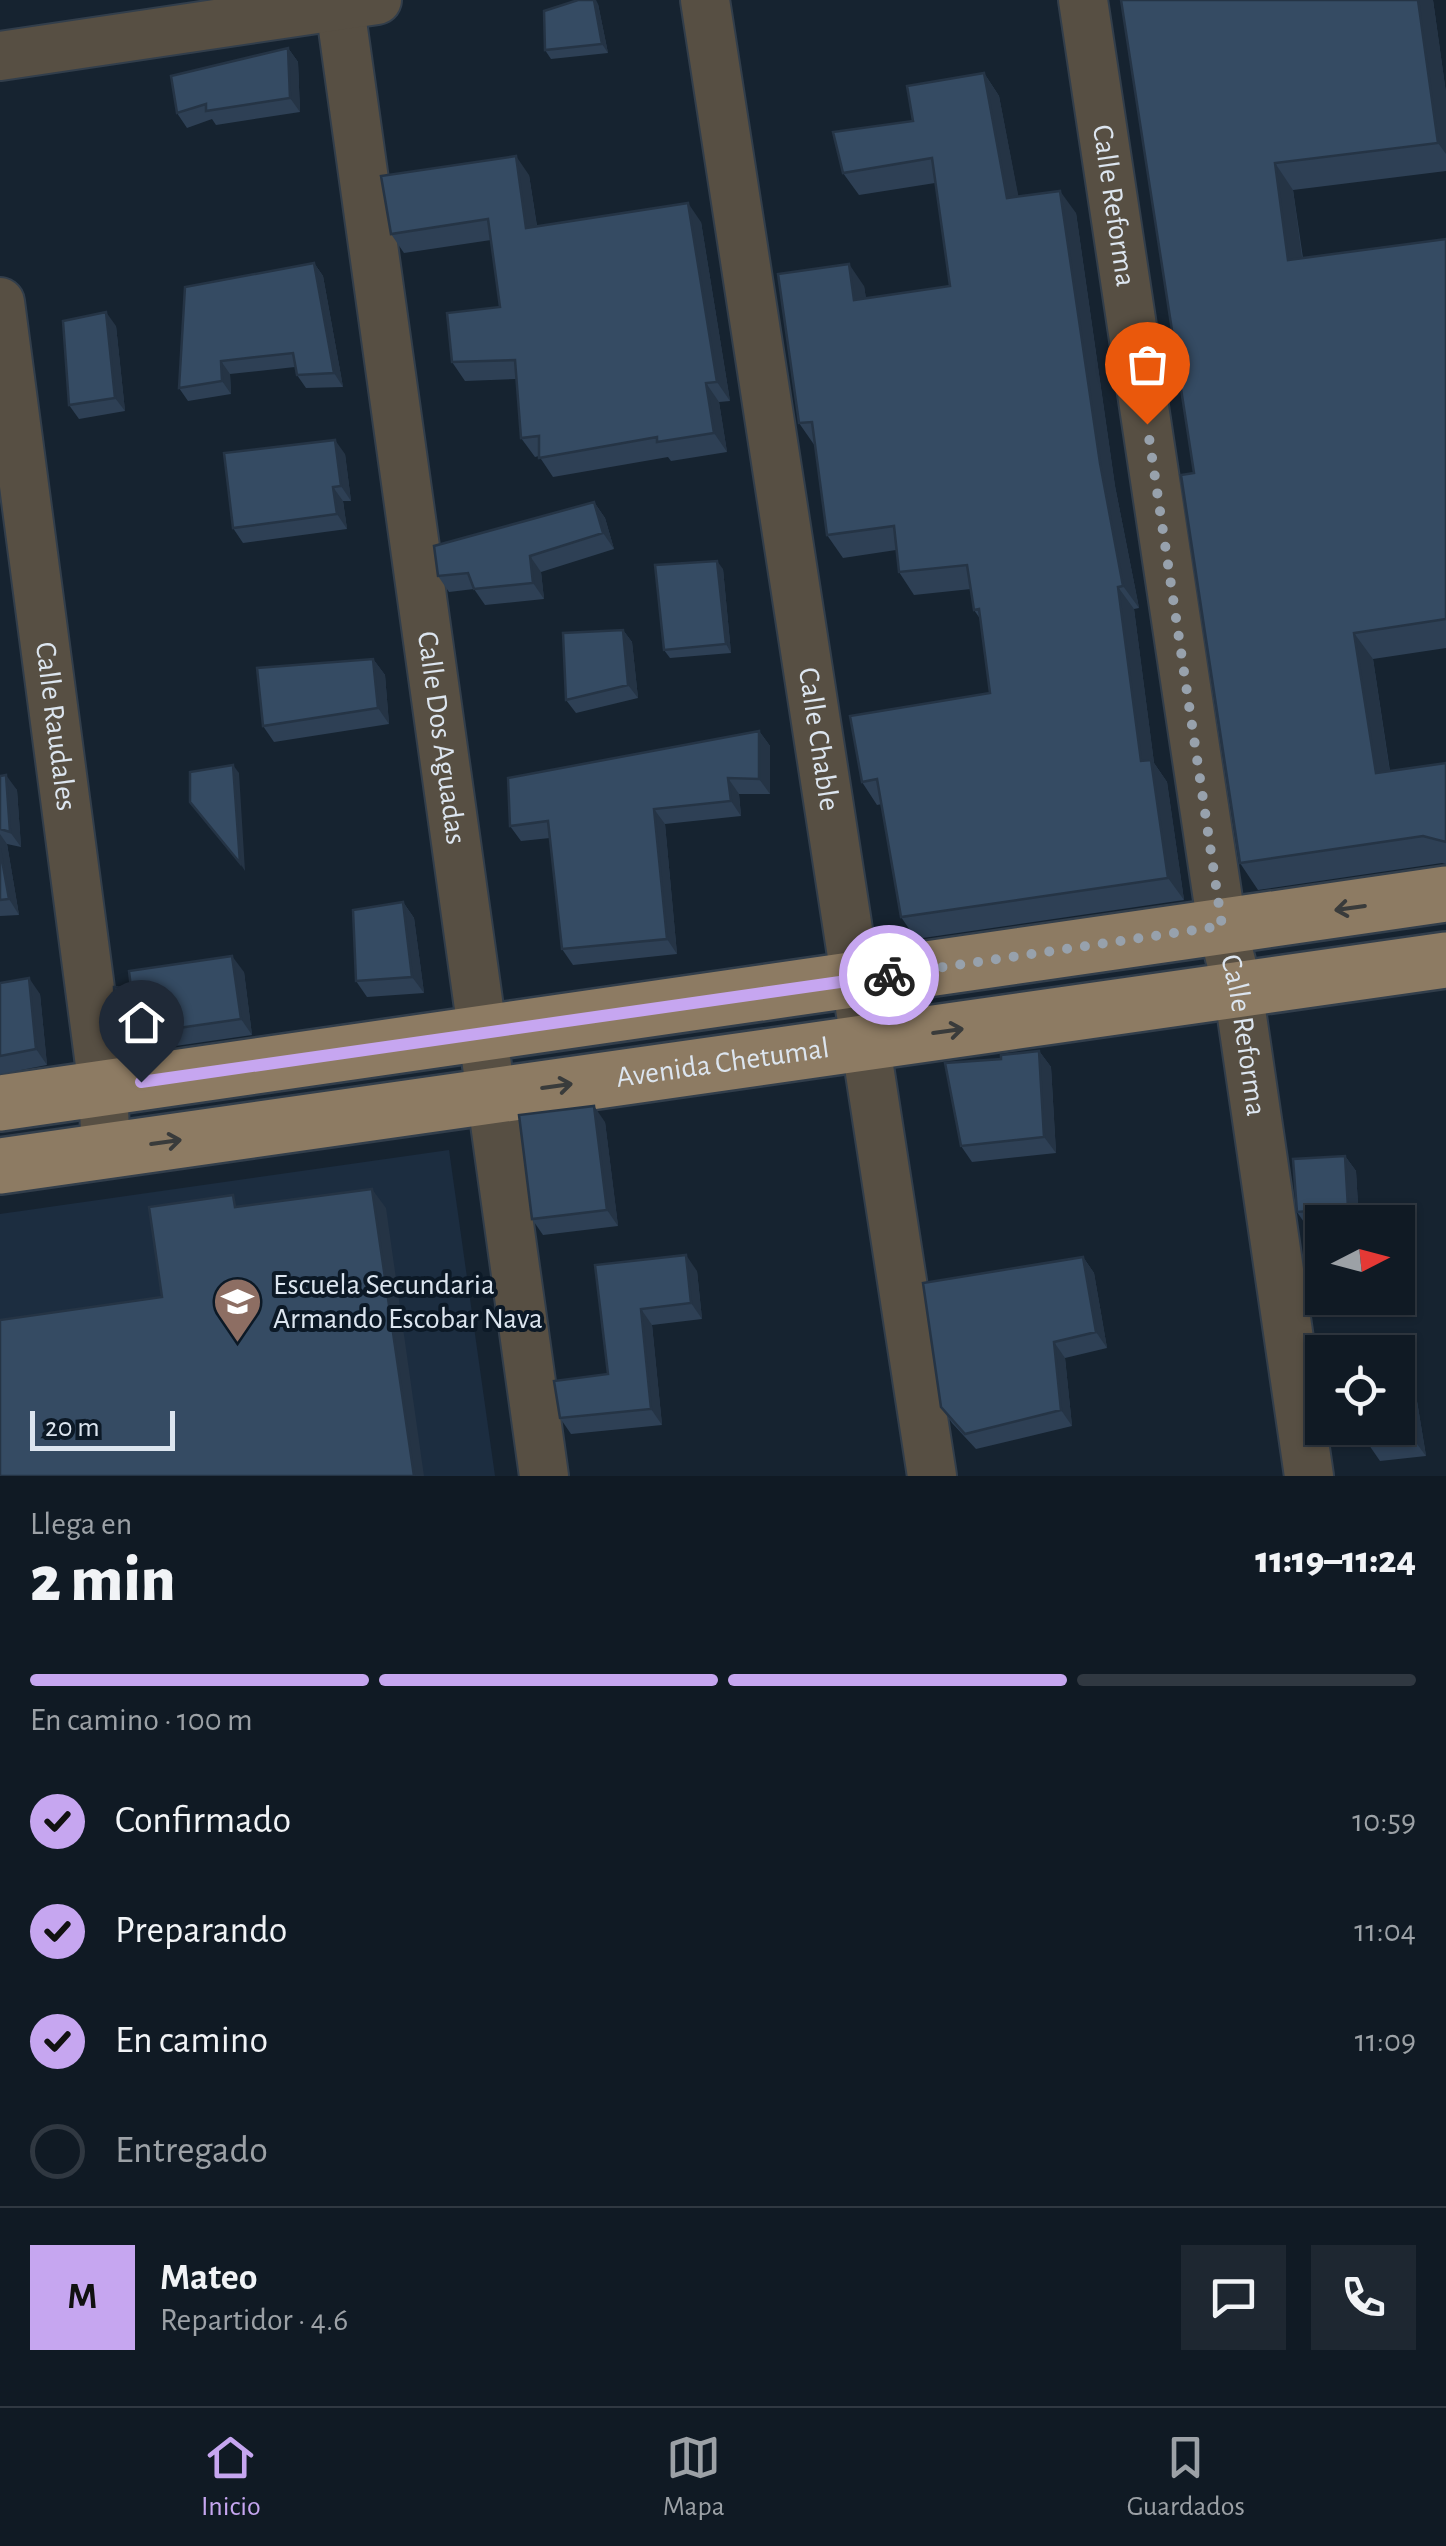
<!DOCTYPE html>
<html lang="es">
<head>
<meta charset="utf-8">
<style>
	:root { --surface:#101a24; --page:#1e2731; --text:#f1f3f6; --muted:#9ca1a6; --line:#303841; --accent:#c6a6f0 }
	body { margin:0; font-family:"Alegreya Sans",sans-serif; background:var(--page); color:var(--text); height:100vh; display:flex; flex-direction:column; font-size:38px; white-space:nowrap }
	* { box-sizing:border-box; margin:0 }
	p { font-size:32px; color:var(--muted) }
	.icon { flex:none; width:55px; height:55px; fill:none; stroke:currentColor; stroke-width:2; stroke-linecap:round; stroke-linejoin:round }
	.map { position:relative; height:1476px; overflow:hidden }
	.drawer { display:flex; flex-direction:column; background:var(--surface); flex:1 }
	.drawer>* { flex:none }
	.needle { width:65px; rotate:84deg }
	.tools { position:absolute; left:1305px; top:1205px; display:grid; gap:20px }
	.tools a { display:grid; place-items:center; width:110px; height:110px; border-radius:0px; background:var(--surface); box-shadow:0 2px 8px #0004,0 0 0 2px var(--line); font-size:50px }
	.scale { position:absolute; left:30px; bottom:25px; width:145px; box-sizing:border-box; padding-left:10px; border:5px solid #dce5ef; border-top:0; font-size:28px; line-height:35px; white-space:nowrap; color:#dce5ef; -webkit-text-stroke:8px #0c1926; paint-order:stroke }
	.pin { position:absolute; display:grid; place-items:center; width:85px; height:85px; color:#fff; margin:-102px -42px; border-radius:50% 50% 50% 0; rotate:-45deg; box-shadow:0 0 10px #0007 }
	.pin .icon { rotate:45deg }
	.courier { position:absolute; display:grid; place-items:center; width:100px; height:100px; margin:-50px; border:8px solid #c6a6f0; border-radius:50%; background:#fff; color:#222; box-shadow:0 2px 12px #0007 }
	.summary em { font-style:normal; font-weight:800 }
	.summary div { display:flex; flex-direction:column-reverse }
	.summary { display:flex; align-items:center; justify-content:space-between; height:170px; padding:0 30px }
	h1 { font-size:65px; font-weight:800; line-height:75px }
	.bar { display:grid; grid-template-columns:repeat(4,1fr); gap:15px 10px; align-content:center; height:120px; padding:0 30px }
	.bar i { height:12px; border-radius:8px; background:var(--line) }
	.bar .selected { background:var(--accent) }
	.bar p { grid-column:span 4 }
	.line { display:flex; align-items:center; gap:25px; padding:0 30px; border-top:2px solid var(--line) }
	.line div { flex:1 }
	.round { display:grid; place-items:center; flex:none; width:105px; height:105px; border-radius:0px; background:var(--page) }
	ol { padding:0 30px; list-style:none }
	li { display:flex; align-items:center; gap:30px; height:110px }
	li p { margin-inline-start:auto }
	li .icon { padding:10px; border-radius:50%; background:var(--accent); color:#111; stroke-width:4 }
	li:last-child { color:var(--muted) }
	li i { width:55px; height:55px; border:5px solid var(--line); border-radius:50% }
	.dock { display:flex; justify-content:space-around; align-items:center; height:140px; border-top:2px solid var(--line); background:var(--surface); font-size:28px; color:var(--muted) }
	.dock a { display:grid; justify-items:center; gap:5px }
	.dock .selected { color:var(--accent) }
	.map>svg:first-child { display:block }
	.built { fill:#1c2d40 }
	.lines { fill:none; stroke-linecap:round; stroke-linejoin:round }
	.minor-casing { stroke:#323e4b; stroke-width:52 }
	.major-casing { stroke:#323e4b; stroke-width:60 }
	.minor { stroke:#574f43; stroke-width:48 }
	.major { stroke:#8d7b63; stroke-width:55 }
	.wall { fill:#2e4055 }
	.shaded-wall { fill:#253445 }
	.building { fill:#354b63; stroke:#253445; stroke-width:2.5 }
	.oneway { stroke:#393b3b }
	.done { stroke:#97a1ac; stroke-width:10; stroke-dasharray:0 18 }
	.route { stroke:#c6a6f0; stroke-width:12 }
	.labels { text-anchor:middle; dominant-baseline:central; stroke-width:8; stroke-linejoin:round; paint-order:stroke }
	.street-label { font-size:30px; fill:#dce5ef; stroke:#0c1926 }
	.poi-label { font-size:30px; fill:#dce5ef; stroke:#0c1926; text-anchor:start }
</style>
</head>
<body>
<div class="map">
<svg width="1446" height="1476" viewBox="0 0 1446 1476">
	<rect width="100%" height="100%" fill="#162330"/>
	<path class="built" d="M 449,1150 L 495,1476 L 0,1476 L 0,1214 Z"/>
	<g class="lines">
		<defs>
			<g id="minor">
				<path id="s1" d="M 339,0 L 544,1476"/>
				<path id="s2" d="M 705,0 L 932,1476"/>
				<path id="s3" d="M 1083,0 L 1222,926 L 1238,989 L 1309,1476"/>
				<path d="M 0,56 L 377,0"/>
				<path id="s4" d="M 0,302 L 103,1088 L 106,1151"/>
			</g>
			<g id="major">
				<path d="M 0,1103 L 1446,894"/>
				<path id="s5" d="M 0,1166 L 1446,960"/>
			</g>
		</defs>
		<use href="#minor" class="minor-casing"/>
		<use href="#major" class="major-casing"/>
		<use href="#minor" class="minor"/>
		<use href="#major" class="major"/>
	</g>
	<path class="wall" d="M 1121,0 L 1433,0 L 1446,93 L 1446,171 L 1293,190 L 1303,258 L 1446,239 L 1446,648 L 1373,659 L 1390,771 L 1446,763 L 1446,864 L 1442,863 L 1258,890 L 1240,863 L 1194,473 Z
		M 598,4 L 608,53 L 551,59 L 545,50 Z
		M 288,48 L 298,62 L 300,112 L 216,125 L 212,119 L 187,128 L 177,113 Z
		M 984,73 L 999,96 L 1018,196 L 1076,213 L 1115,486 L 1139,608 L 1134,609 L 1154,763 L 1167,782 L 1184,900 L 916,939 L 901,917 L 882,804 L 877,805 L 862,782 L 990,693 L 981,620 L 974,610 L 971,589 L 914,595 L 899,572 L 896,550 L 843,558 L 827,535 L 815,446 L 799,423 L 864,286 L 866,299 L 950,286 L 935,183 L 859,195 L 843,173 L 913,121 Z
		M 529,175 L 537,226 L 701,222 L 730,401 L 719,402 L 727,452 L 671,461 L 668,457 L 553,477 L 539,456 L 535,457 L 521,438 L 516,379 L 465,381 L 452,362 L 500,307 L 491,240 L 404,253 L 391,234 Z
		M 314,263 L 323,276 L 343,387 L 306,388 L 297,375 L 295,367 L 230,374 L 231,394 L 188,401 L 179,388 Z
		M 116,326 L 125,411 L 79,419 L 69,405 Z
		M 345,454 L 351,501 L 343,501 L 347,529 L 243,543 L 233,528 Z
		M 594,502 L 605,518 L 614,549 L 541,572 L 544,599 L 485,605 L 474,589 L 449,592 L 438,576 Z
		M 723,569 L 731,653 L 670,658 L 664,650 Z
		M 623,630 L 632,642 L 638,698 L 576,713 L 566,700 Z
		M 373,659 L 385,675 L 389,724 L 274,742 L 263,726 Z
		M 759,731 L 770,746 L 770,794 L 739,794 L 741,816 L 665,824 L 677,954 L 573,965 L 562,949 L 550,838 L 521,841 L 510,826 Z
		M 0,776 L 17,790 L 21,847 L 7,844 L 19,915 L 0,916 Z
		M 403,902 L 414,918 L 424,993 L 367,997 L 356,981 Z
		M 244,972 L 252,1035 L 127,1053 L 116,1037 L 131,988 Z
		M 0,983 L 40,994 L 47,1065 L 0,1074 Z
		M 1039,1051 L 1051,1067 L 1056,1153 L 972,1162 L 961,1146 L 1001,1059 Z
		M 605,1122 L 618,1226 L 543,1235 L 532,1219 Z
		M 1345,1156 L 1356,1171 L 1359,1222 L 1322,1222 L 1322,1227 L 1308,1228 L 1297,1212 Z
		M 1083,1257 L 1094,1273 L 1107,1348 L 1065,1358 L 1072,1426 L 976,1449 L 952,1423 L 941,1407 Z
		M 595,1265 L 697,1271 L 702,1319 L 652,1325 L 662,1425 L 571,1434 L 560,1418 L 608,1374 Z
		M 1405,1379 L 1416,1395 L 1426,1456 L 1380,1461 L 1369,1445 Z"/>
	<path class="shaded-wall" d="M 594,0 L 596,0 L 598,4 L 608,53 L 602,44 Z
		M 1418,0 L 1433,0 L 1446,93 L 1446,154 L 1438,143 Z
		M 288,48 L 298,62 L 300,112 L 290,98 Z
		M 984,73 L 999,96 L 1023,220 L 1007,198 Z
		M 516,156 L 529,175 L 540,247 L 526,228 Z
		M 1275,163 L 1293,190 L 1306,287 L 1288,260 Z
		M 1060,191 L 1076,213 L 1115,486 L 1139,608 L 1123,586 L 1100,463 Z
		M 688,203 L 701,222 L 730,401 L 717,382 Z
		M 314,263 L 323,276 L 343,387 L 334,373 Z
		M 849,264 L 864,286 L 870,323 L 854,300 Z
		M 106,312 L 116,326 L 125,411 L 115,398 Z
		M 221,361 L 230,374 L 231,394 L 222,381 Z
		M 706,383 L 719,402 L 727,452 L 714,433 Z
		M 335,440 L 345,454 L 351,501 L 341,486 Z
		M 333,487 L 343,501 L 347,529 L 337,514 Z
		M 594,502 L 605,518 L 614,549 L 603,533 Z
		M 530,556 L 541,572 L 544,599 L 533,583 Z
		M 717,561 L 723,569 L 731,653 L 726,644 Z
		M 1118,587 L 1134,609 L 1154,763 L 1167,782 L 1184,900 L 1168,878 L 1141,761 Z
		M 623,630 L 632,642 L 638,698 L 628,685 Z
		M 1354,633 L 1373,659 L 1394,800 L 1376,773 Z
		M 373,659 L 385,675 L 389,724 L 378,708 Z
		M 759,731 L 770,746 L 770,794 L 759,779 Z
		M 233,765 L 239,773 L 245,871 L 240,863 Z
		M 6,775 L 17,790 L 21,847 L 10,832 Z
		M 728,778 L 739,794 L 741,816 L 731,801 Z
		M 654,809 L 665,824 L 677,954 L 667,939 Z
		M 0,834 L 7,844 L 19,915 L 9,899 L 0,849 Z
		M 403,902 L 414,918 L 424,993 L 412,977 Z
		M 232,956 L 244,972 L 252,1035 L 241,1019 Z
		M 29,978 L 40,994 L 47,1065 L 36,1049 Z
		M 1039,1051 L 1051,1067 L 1056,1153 L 1044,1137 Z
		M 594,1106 L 605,1122 L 618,1226 L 607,1210 Z
		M 1345,1156 L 1356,1171 L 1359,1222 L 1348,1208 Z
		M 372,1189 L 386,1208 L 424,1476 L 414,1476 Z
		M 686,1255 L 697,1271 L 702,1319 L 691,1303 Z
		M 1083,1257 L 1094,1273 L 1107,1348 L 1096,1332 Z
		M 641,1309 L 652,1325 L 662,1425 L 651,1409 Z
		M 1054,1342 L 1065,1358 L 1072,1426 L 1061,1410 Z
		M 1405,1379 L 1416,1395 L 1426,1456 L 1414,1440 Z"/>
	<path class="building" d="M 578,0 L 594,0 L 602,44 L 545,50 L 544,11 Z
		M 1121,0 L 1418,0 L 1438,143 L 1275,163 L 1288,260 L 1446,239 L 1446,619 L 1354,633 L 1376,773 L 1446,763 L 1446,842 L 1423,836 L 1240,863 L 1181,475 L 1194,473 Z
		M 288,48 L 290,98 L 206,111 L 206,104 L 177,113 L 171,76 Z
		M 984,73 L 1007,198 L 1060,191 L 1100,463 L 1123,586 L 1118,587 L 1141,761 L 1151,760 L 1168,878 L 901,917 L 877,779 L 862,782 L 850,716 L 990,693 L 979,609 L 974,610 L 967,565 L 899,572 L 894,526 L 827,535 L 812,422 L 799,423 L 778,274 L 849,264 L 854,300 L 950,286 L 932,158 L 843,173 L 833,132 L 913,121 L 907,86 Z
		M 516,156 L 526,228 L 688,203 L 717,382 L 706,383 L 714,433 L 657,442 L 657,437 L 539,458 L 539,436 L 521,438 L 515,360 L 452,362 L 447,313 L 500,307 L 488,219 L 391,234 L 381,176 Z
		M 314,263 L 334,373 L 297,375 L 293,353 L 221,361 L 222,381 L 179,388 L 185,287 Z
		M 106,312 L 115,398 L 69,405 L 63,321 Z
		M 335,440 L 341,486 L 333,487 L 337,514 L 233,528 L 224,453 Z
		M 594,502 L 603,533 L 530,556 L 533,583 L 474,589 L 468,573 L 438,576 L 434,546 Z
		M 717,561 L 726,644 L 664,650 L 655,565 Z
		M 623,630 L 628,685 L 566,700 L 563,633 Z
		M 373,659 L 378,708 L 263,726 L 257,668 Z
		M 759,731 L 759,779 L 728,778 L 731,801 L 654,809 L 667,939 L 562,949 L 548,821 L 510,826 L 508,778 Z
		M 233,765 L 240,863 L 190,802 L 190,772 Z
		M 6,775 L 10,832 L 0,829 L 0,776 Z
		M 0,849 L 9,899 L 0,900 Z
		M 403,902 L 412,977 L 356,981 L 353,910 Z
		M 232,956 L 241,1019 L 116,1037 L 114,987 L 131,988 L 129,971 Z
		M 29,978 L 36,1049 L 0,1056 L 0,983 Z
		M 1039,1051 L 1044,1137 L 961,1146 L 945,1063 L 1001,1059 L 1001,1055 Z
		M 594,1106 L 607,1210 L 532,1219 L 519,1115 Z
		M 1345,1156 L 1348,1208 L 1297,1212 L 1293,1159 Z
		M 372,1189 L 414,1476 L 0,1476 L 0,1320 L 162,1297 L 149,1207 L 233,1195 L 235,1207 Z
		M 686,1255 L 691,1303 L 641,1309 L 651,1409 L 560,1418 L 554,1381 L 608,1374 L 595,1265 Z
		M 1083,1257 L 1096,1332 L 1054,1342 L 1061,1410 L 965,1434 L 941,1407 L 923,1283 Z
		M 1405,1379 L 1414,1440 L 1369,1445 L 1366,1428 L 1398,1428 L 1398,1380 Z"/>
	<defs><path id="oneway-shaft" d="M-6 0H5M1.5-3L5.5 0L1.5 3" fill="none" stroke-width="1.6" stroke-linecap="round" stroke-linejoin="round" transform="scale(2.5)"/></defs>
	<g class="oneway">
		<use href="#oneway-shaft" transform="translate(1350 908) rotate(172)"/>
		<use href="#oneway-shaft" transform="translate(948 1031) rotate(-8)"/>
		<use href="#oneway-shaft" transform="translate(557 1086) rotate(-8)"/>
		<use href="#oneway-shaft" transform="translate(166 1142) rotate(-8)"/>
	</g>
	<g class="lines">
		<path class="done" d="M 889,975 L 1222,926 L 1147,424"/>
		<path class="route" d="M 141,1082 L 889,975"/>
	</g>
	<defs>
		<symbol id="school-pin" viewBox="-11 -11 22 30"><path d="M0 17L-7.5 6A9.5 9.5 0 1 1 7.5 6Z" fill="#8d6e63" stroke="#0c1926"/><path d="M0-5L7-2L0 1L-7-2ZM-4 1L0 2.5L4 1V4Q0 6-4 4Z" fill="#fff"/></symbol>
	</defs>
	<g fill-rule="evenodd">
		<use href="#school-pin" x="210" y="1274" width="55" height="75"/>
	</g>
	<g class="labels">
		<g class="street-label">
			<text stroke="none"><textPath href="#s3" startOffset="208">Calle Reforma</textPath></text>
			<text stroke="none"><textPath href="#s4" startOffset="428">Calle Raudales</textPath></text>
			<text stroke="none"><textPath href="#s1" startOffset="745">Calle Dos Aguadas</textPath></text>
			<text stroke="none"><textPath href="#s2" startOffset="748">Calle Chable</textPath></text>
			<text stroke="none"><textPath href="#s3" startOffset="1048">Calle Reforma</textPath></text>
			<text stroke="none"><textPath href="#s5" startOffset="730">Avenida Chetumal</textPath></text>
		</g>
		<g class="poi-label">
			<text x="273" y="1285">Escuela Secundaria<tspan x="273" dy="34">Armando Escobar Nava</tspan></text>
		</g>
	</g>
</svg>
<div class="tools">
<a><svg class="needle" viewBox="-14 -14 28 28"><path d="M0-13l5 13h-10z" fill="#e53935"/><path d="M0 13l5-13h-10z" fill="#9ca1a6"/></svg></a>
<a><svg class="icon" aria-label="locate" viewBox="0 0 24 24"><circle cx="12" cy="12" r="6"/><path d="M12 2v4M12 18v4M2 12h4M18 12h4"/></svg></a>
</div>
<div class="scale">20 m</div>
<div class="pin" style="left:1147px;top:424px;background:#ea580c"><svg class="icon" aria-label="bag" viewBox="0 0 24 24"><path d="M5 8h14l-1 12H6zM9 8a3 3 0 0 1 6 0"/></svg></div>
<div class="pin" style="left:141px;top:1082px;background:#1f2937"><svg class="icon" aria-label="home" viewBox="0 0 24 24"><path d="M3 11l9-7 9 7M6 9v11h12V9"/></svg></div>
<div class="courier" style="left:889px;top:975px"><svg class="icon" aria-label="bike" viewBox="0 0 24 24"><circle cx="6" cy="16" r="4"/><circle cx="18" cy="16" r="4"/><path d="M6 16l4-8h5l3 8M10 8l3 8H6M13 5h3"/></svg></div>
</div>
<section class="drawer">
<div class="summary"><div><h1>2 min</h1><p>Llega en</p></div><em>11:19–11:24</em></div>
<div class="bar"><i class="selected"></i><i class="selected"></i><i class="selected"></i><i></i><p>En camino · 100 m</p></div>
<ol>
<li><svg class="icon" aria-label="check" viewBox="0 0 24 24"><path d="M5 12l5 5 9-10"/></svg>Confirmado<p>10:59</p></li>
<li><svg class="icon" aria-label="check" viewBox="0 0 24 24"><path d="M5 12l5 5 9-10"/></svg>Preparando<p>11:04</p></li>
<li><svg class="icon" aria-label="check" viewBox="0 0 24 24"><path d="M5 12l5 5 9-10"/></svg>En camino<p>11:09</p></li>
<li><i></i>Entregado</li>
</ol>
<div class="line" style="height:180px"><b class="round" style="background:var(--accent);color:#111">M</b><div><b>Mateo</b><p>Repartidor · 4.6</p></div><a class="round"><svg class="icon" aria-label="chat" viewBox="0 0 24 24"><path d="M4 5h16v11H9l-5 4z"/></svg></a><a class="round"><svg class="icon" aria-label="phone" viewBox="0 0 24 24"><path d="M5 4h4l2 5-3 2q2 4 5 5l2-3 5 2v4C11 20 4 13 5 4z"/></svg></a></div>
</section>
<nav class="dock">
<a class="selected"><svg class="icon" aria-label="home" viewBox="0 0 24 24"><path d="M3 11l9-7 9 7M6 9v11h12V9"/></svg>Inicio</a>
<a><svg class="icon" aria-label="map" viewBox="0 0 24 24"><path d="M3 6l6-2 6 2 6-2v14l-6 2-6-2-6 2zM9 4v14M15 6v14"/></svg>Mapa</a>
<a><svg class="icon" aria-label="saved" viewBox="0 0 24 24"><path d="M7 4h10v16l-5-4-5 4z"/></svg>Guardados</a>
</nav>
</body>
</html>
